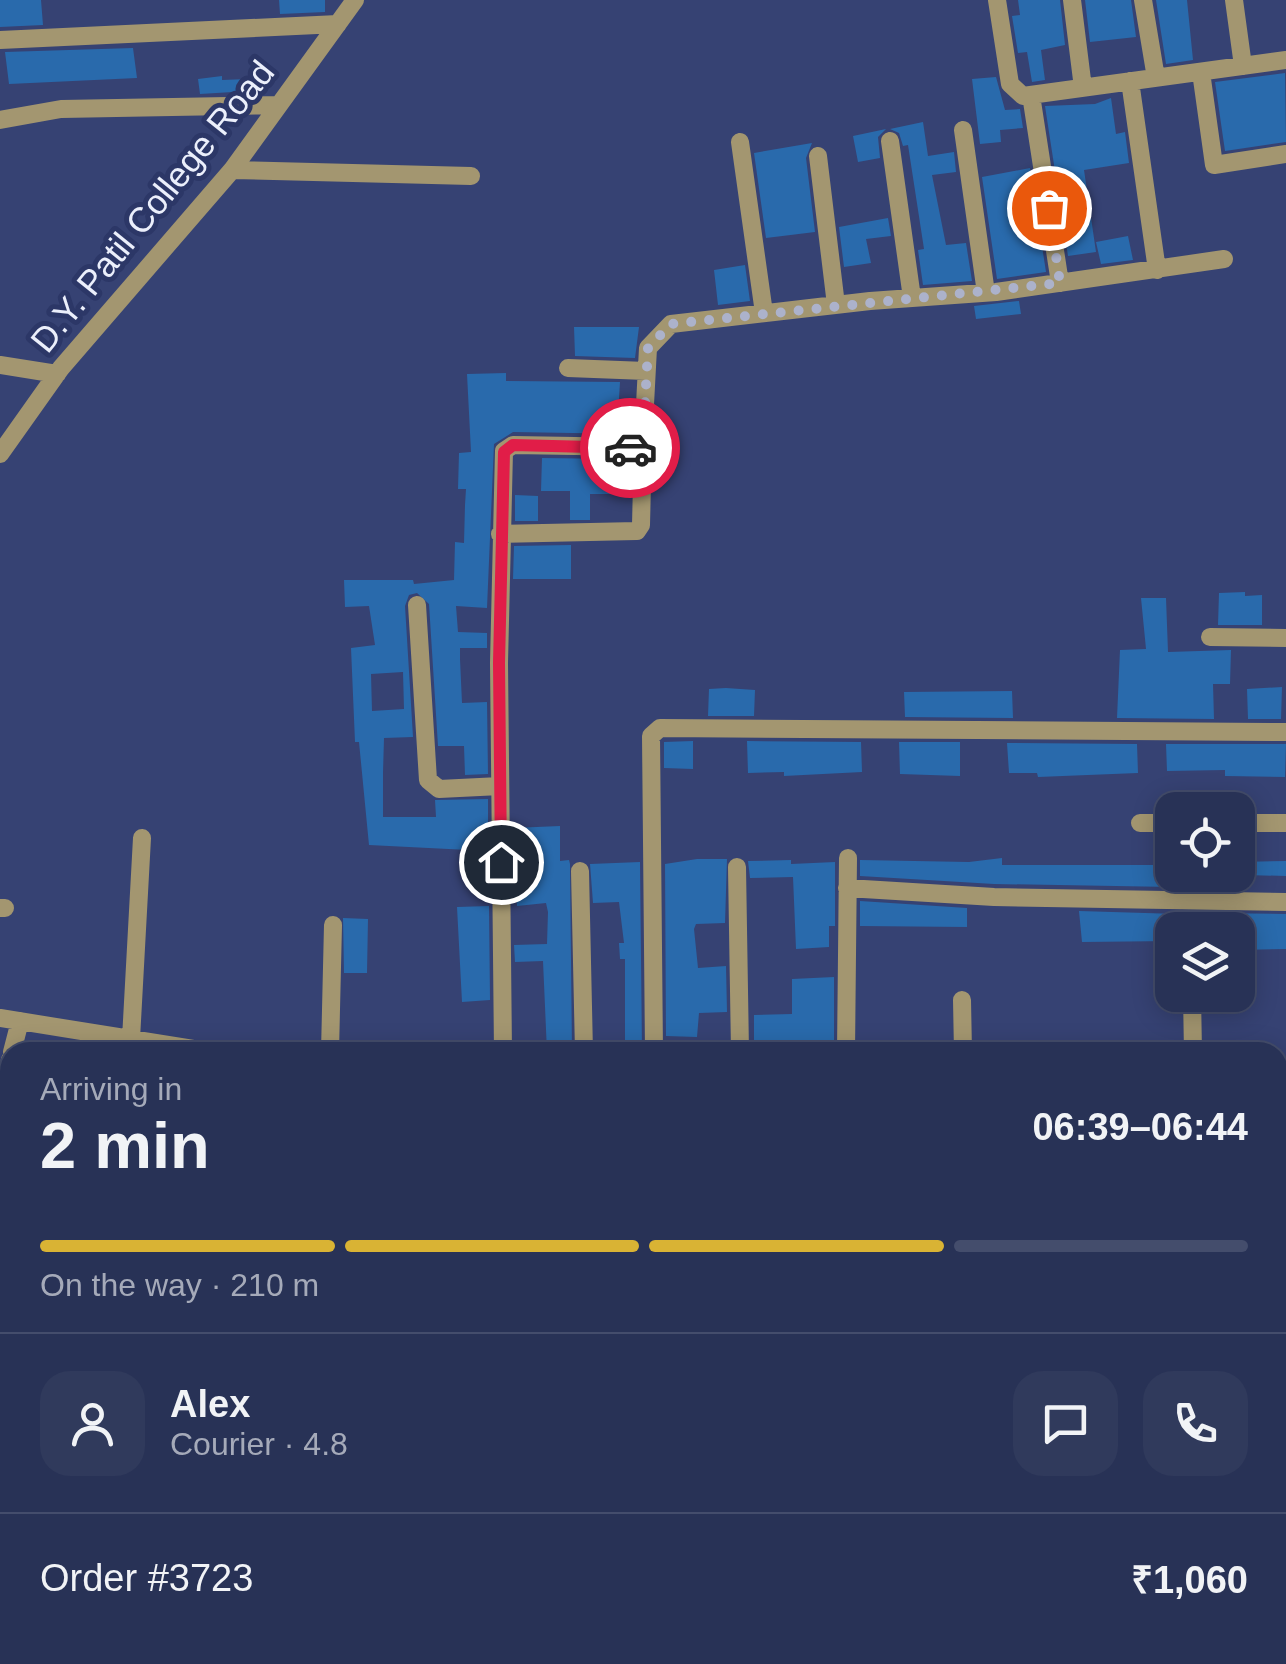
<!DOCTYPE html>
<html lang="en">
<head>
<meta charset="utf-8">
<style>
	:root { --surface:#283256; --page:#303a5c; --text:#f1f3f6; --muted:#a5aab9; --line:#444d6c; --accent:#d9b334 }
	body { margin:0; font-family:Arial,sans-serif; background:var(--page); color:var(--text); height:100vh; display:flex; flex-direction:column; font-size:38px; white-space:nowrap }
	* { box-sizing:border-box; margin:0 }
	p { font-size:32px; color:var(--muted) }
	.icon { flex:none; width:55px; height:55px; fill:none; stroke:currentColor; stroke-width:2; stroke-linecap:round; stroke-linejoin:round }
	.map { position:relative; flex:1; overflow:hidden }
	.side { position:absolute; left:0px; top:1042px; width:1288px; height:622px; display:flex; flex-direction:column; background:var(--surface); border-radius:30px 30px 0 0; box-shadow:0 5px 25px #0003,0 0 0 2px var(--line) }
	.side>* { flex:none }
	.buttons { position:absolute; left:1155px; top:792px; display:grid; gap:20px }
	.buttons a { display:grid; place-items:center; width:100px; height:100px; border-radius:20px; background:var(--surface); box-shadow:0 5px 25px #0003,0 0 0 2px var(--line); font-size:50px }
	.pin { position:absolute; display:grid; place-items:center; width:85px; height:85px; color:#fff; margin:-42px; border:5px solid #fff; border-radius:50%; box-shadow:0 2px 10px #0007 }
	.courier { position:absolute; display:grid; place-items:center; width:100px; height:100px; margin:-50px; border:8px solid #e11d48; border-radius:50%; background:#fff; color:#222; box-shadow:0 2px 12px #0007 }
	.headline em { font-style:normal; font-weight:800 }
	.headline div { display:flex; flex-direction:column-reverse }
	.headline { display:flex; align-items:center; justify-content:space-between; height:170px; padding:0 40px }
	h1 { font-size:65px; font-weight:800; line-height:75px }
	.bar { display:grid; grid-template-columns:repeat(4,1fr); gap:15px 10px; align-content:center; height:120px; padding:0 40px }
	.bar i { height:12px; border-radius:8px; background:var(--line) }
	.bar .on { background:var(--accent) }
	.bar p { grid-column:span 4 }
	.line { display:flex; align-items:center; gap:25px; padding:0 40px; border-top:2px solid var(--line) }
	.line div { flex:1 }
	.round { display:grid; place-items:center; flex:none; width:105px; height:105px; border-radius:30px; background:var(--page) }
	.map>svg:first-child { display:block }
	.building { fill:#296aac; fill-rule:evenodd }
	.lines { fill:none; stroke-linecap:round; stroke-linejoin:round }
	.minor { stroke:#a39670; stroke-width:18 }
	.done { stroke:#acb2cb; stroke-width:10; stroke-dasharray:0 18 }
	.route { stroke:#e11d48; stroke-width:12 }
	.labels { text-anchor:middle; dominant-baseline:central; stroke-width:10; stroke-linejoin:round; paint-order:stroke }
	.street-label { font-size:35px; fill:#ebeffb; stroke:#2c3767 }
</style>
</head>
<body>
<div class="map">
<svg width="1286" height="1664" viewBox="0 0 1286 1664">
	<rect width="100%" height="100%" fill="#364273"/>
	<path class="building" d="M 0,0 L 41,0 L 43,25 L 0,27 Z
		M 279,0 L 325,0 L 325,12 L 280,14 Z
		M 1018,0 L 1060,0 L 1065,45 L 1041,50 L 1045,80 L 1032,82 L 1027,52 L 1018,53 L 1012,16 L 1020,15 Z
		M 1085,0 L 1131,0 L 1136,37 L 1090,42 Z
		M 1156,0 L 1187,0 L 1193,60 L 1166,64 Z
		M 133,48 L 137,78 L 9,84 L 5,52 Z
		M 1285,73 L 1286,142 L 1225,151 L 1215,82 Z
		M 222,76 L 222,80 L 248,79 L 249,91 L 200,94 L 198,79 Z
		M 996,77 L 1005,110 L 1020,109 L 1023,128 L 1000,130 L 1001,142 L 980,144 L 972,79 Z
		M 1111,98 L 1116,134 L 1125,132 L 1129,163 L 1084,170 L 1096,252 L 1068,256 L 1045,106 L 1095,104 Z
		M 923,122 L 928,156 L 954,152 L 956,172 L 932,175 L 946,245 L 966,243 L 972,281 L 923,285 L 918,250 L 924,249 L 908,145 L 903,146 L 899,133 L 890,129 Z
		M 886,129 L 878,137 L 880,158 L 858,162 L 853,136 Z
		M 812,143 L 806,158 L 815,232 L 766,238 L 754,153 Z
		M 1030,168 L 1046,272 L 997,279 L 982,177 Z
		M 888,218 L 891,236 L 866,239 L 871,263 L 844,267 L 839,227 Z
		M 1128,236 L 1133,260 L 1101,264 L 1096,242 Z
		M 745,265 L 750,301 L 718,305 L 714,270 Z
		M 1019,301 L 1021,314 L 976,319 L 974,306 Z
		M 574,327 L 639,327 L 635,358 L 575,356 Z
		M 506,373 L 506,381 L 620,382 L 618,414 L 632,413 L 631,434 L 513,432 L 494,444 L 487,608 L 456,606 L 458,632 L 487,633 L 487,648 L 460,648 L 460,659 L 462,703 L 487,702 L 488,774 L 465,775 L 464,746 L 438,746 L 429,604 L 417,593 L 409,595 L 405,606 L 413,737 L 384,738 L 383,773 L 383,817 L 436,817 L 435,800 L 488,799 L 488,851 L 369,845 L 359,742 L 355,742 L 351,648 L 375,645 L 369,606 L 345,607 L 344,580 L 413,580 L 414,584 L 454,580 L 455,542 L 464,543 L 465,505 L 466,489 L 458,489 L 459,453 L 471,452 L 467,374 ZM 403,672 L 404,709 L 372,711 L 371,674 Z
		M 542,458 L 616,459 L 616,494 L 590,494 L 590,520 L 570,520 L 570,491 L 541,491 Z
		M 515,495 L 538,496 L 538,521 L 515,521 Z
		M 571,545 L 571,579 L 513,579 L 514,546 Z
		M 1245,592 L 1245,596 L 1262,595 L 1262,625 L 1218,625 L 1219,593 Z
		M 1141,598 L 1166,598 L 1168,652 L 1231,650 L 1230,684 L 1213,684 L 1214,719 L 1117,718 L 1120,650 L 1146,649 Z
		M 1282,687 L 1281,719 L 1248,719 L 1247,689 Z
		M 726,688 L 755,690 L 754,716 L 708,716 L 709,689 Z
		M 1012,691 L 1013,718 L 905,717 L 904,692 Z
		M 693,741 L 693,769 L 664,768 L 664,742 Z
		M 747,741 L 861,742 L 862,772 L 784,776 L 784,772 L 748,773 Z
		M 899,742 L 960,742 L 960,776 L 900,774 Z
		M 1007,743 L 1137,744 L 1138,773 L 1038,777 L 1037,773 L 1009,773 Z
		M 1166,744 L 1286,744 L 1285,777 L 1225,776 L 1225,770 L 1167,771 Z
		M 560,826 L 560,861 L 569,860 L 570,864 L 572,1052 L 547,1052 L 543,961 L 515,962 L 514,945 L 547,944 L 548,912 L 546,903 L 517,906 L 513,828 Z
		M 1002,858 L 1002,865 L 1172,865 L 1172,887 L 994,884 L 860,876 L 860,860 L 969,862 Z
		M 697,859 L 727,859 L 725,923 L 696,924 L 694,929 L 698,968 L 726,966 L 727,1012 L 699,1013 L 697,1037 L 666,1036 L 665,864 Z
		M 791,860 L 791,864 L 835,862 L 835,926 L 829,926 L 829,947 L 796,949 L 793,877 L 750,878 L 748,861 Z
		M 1286,861 L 1286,876 L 1245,875 L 1245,889 L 1196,888 L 1196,875 L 1238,875 L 1238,862 Z
		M 640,862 L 642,1052 L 625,1052 L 625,959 L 620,959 L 619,943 L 624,943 L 619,902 L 593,903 L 590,864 Z
		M 860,901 L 967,908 L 967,927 L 860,926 Z
		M 489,906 L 490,1000 L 462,1002 L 457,907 Z
		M 1079,911 L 1178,914 L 1178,930 L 1172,930 L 1172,941 L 1082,942 Z
		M 1204,913 L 1286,914 L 1286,949 L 1238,950 L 1238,930 L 1204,930 Z
		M 343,918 L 368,919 L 367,973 L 344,973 Z
		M 834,977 L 834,1052 L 754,1052 L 754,1015 L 792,1014 L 792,979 Z"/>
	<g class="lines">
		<path class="minor" d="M 997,0 L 1010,84 L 1023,96 L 1286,60
			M 1072,0 L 1083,88
			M 1143,0 L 1156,78
			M 1234,0 L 1243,66
			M 0,40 L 338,24
			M 1201,72 L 1214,165 L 1286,154
			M 1130,81 L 1157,270
			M 1031,95 L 1060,283
			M 0,120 L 61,109 L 278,105
			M 963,130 L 986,293
			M 890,141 L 912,298
			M 740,142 L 764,313
			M 818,156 L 836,305
			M 232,170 L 471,176
			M 0,365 L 57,374
			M 568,368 L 646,371
			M 0,454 L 61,368 L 232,170 L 355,0
			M 500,534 L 637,531 L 641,525 L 643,442
			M 417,605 L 428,780 L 439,789 L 500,786
			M 1210,637 L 1286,638
			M 1140,823 L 1172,823
			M 1238,823 L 1286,823
			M 737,867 L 740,1052
			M 580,871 L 584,1052
			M 847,888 L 994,897 L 1286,902
			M 1191,901 L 1191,930
			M 0,908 L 5,908
			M 1192,995 L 1193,1052
			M 962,1000 L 963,1052
			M 0,1018 L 212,1052
			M 131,1039 L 142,838
			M 12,1052 L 20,1021
			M 330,1052 L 333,925
			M 503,1052 L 499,663 L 504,451 L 513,445 L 637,447 L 643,442 L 648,348 L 671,324 L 870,301 L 996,292 L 1224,259
			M 654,1052 L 651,736 L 660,728 L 1286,732
			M 846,1052 L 848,858
			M 0,1098 L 10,1060
			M 1278,1195 L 1286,1195
			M 1278,1504 L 1286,1504
			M 0,1572 L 10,1572
			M 420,1655 L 421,1664
			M 609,1655 L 610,1664
			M 715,1655 L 715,1664
			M 1022,1655 L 1023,1664
			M 888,1664 L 888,1655"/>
	</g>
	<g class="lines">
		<path class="done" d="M 630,448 L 643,442 L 648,348 L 671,324 L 1060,283 L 1049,208"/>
		<path class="route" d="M 501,862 L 499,663 L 504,452 L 513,445 L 630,448"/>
	</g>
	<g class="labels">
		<g class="street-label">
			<text transform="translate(152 206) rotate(-51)">D.Y. Patil College Road</text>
		</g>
	</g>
</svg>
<div class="buttons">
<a><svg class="icon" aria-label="locate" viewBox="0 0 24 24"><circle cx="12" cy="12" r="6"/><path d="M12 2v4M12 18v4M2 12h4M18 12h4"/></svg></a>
<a><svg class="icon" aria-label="layers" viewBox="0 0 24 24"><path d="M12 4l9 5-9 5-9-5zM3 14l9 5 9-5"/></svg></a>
</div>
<div class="pin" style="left:1049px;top:208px;background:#ea580c"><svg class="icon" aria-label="bag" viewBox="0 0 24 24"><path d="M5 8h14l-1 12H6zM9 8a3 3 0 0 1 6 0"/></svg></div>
<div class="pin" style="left:501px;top:862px;background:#1f2937"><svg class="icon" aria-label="home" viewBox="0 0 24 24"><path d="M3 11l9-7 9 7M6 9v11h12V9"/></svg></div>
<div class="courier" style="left:630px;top:448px"><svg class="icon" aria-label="car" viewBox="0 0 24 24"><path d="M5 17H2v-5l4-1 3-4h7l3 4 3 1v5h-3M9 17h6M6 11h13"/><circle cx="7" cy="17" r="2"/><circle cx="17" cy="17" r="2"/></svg></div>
<section class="side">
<div class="headline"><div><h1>2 min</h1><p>Arriving in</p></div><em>06:39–06:44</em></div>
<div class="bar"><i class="on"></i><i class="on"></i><i class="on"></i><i></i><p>On the way · 210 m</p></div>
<div class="line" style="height:180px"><a class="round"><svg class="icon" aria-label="person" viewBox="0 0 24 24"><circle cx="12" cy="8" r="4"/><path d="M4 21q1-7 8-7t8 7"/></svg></a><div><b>Alex</b><p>Courier · 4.8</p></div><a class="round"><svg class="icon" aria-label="chat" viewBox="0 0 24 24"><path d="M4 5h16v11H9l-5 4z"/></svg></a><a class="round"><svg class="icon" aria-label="phone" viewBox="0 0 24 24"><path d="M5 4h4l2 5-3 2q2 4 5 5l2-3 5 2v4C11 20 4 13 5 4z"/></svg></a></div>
<div class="line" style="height:130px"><div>Order #3723</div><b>₹1,060</b></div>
</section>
</div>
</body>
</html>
